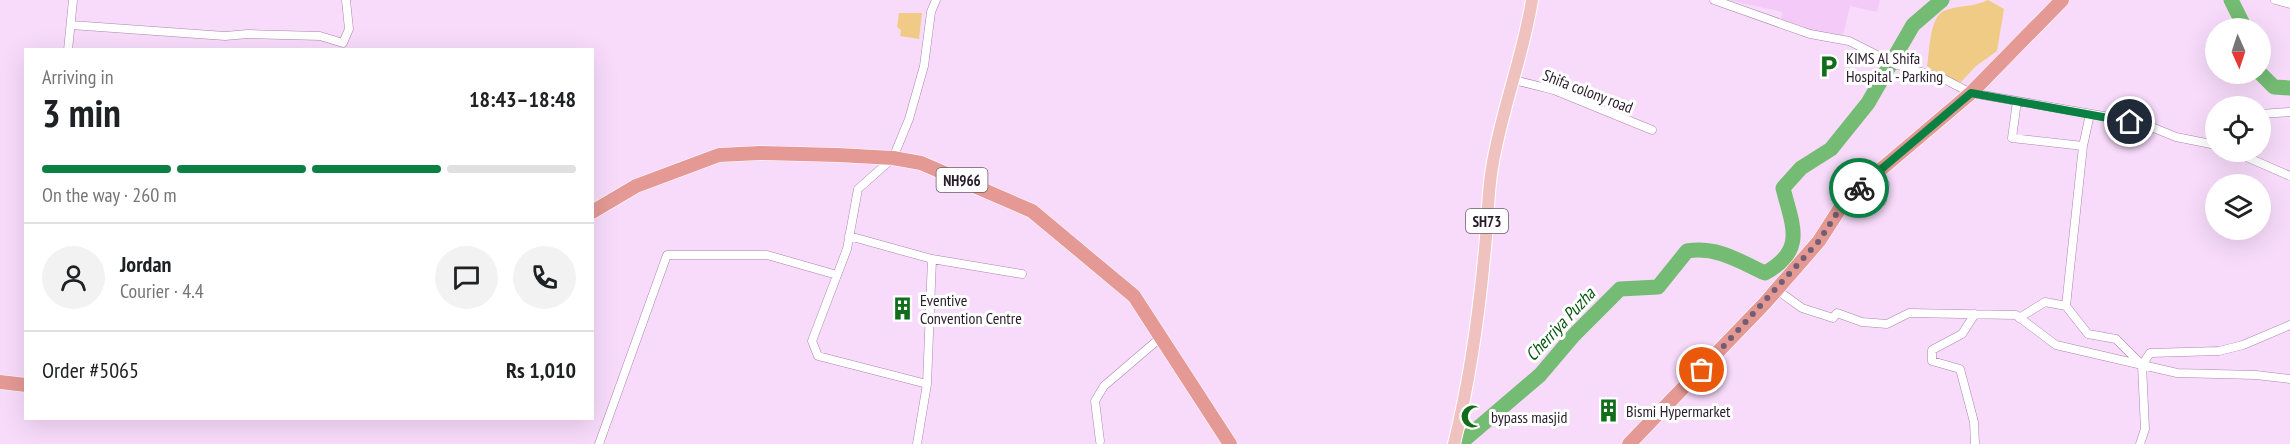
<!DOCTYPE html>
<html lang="en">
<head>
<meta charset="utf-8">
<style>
	:root { --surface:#fff; --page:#f2f2f2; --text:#202124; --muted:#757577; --line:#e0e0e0; --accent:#0b8043 }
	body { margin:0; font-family:"PT Sans Narrow",sans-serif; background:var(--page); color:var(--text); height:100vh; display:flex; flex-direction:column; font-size:22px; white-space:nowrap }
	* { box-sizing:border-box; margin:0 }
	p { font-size:20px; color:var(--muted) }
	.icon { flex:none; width:33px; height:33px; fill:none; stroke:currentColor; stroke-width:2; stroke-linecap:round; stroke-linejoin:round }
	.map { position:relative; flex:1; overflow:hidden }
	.panel { position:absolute; left:24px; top:48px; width:570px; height:372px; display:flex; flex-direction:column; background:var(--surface); border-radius:0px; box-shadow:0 6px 24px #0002 }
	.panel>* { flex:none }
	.needle { width:39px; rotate:177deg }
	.buttons { position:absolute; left:2205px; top:18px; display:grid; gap:12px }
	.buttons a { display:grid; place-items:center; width:66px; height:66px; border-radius:50%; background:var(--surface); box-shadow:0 6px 24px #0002; font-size:30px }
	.pin { position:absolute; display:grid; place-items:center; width:51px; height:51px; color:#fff; margin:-26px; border:3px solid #fff; border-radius:50%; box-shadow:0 2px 6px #0007 }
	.courier { position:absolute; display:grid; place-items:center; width:60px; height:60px; margin:-30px; border:4px solid #0b8043; border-radius:50%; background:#fff; color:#222; box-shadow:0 2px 8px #0007 }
	.headline em { font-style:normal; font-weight:600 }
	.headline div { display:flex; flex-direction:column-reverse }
	.headline { display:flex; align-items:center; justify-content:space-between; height:102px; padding:0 18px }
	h1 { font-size:39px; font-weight:600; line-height:45px }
	.bar { display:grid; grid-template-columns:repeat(4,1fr); gap:9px 6px; align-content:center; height:72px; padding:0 18px }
	.bar i { height:8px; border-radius:4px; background:var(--line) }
	.bar .on { background:var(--accent) }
	.bar p { grid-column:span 4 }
	.line { display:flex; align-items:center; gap:15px; padding:0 18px; border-top:2px solid var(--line) }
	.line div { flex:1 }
	.round { display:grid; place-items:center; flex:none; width:63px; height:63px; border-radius:32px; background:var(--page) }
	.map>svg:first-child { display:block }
	.built { fill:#f4caf8 }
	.green { fill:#efcb86 }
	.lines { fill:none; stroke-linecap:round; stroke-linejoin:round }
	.river { stroke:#74bb73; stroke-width:15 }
	.street-casing { stroke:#a987ac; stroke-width:9 }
	.primary-casing { stroke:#fff; stroke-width:14 }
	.highway-casing { stroke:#fff; stroke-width:15 }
	.street { stroke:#fff; stroke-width:8 }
	.primary { stroke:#efc2bf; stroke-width:12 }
	.highway { stroke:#e49994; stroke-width:14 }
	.done { stroke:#715e73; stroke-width:6; stroke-dasharray:0 10.8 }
	.route { stroke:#0b8043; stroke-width:8 }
	.labels { text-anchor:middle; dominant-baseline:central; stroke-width:6; stroke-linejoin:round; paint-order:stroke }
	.shield { fill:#fff; stroke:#685f6a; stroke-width:1.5 }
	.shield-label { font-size:15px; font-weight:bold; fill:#281b2a }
	.poi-label { font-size:16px; fill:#281b2a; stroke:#fff; text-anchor:start }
	.street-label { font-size:16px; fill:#281b2a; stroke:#fff }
	.water-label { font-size:18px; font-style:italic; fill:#07560f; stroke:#fff }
</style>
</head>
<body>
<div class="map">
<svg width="2290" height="444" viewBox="0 0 2290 444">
	<rect width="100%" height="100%" fill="#f8dbfb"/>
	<path class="built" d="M 1728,0 L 1880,0 L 1877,12 L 1850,6 L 1843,35 L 1804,29 L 1804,26 L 1781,20 L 1782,12 Z"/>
	<path class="green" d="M 1988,0 L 2004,9 L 1997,51 L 1976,66 L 1961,82 L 1945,79 L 1927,66 C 1930,51 1929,15 1946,10 C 1961,5 1974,7 1988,0 Z
		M 899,13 L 922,13 L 919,39 L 900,36 L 901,30 L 897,27 Z"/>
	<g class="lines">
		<path class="river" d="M 2231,0 L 2245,28
			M 2260,73 L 2274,87 L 2290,88
			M 1464,440 L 1540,375 L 1574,335 L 1620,289 L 1658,287 L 1687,251 C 1717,246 1739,261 1765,273 C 1807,250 1792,225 1783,188 L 1801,168 L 1831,149 L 1868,103 L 1913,25 L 1942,0"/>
		<defs>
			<path id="street" d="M 1714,0 L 1810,34 L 1849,41 L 1897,65 L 1942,78 L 1971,93 L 2115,118 L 2149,126 L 2176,137 L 2216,145
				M 2275,0 L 2290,4
				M 71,25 L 225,36 L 248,34 L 320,36 L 343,43 L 349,29 L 346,0
				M 68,50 L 73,0
				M 1514,80 L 1554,90 L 1652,130
				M 2017,101 L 2012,138 L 2083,146
				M 2260,114 L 2290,112
				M 2235,152 L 2290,176
				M 1844,203 L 1882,201 L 1885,184 L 1876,172
				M 849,236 L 932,259 L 1022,274
				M 1777,290 L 1802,308 L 1833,318 L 1837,313 L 1862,322 L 1887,324 L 1909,313 L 2016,315 L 2056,345 L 2177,373 L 2256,375 L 2290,379
				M 2066,306 L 2083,146 L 2090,114
				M 2019,318 L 2045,302 L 2066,306 L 2088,334 L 2116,339 L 2142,365 L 2145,429 L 2140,444
				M 2142,365 L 2150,353 L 2219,351 L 2243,345 L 2290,325
				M 927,384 L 932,259
				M 1100,441 L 1095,401 L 1104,386 L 1160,338
				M 599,444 L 667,255 L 767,255 L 837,275
				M 917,444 L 927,384 L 818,356 L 812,341 L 847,249 L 858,189 L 893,158 L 909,119 L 924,66 L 931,12 L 936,0
				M 1975,444 L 1974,422 L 1960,369 L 1932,361 L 1932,350 L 1962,334 L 1975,314"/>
			<path id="primary" d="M 1454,444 C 1471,376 1480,307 1486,237 C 1488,214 1488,191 1492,168 C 1501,111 1523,57 1532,0"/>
			<path id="highway" d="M 592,212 L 636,186 L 719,155 L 760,153 L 838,155 L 893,158 L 921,163 L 1032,211 L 1134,296 L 1230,444
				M 0,382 L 26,385
				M 1629,444 L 1765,303 L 1819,241 L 1846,199 L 1971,93 L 2062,0"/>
		</defs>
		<use href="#street" class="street-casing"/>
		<use href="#primary" class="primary-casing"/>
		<use href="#highway" class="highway-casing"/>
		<use href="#street" class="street"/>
		<use href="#primary" class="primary"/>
		<use href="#highway" class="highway"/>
	</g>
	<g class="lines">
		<path class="done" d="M 1702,370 L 1819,241 L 1846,199 L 1859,188"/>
		<path class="route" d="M 1859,188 L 1971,93 L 2130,122"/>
	</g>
	<defs>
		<symbol id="parking-bare" viewBox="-9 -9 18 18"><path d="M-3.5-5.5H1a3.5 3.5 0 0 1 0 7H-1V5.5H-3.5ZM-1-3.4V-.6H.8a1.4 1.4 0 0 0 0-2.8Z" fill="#106d19" stroke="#fff" stroke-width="2.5" paint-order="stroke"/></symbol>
		<symbol id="building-bare" viewBox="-9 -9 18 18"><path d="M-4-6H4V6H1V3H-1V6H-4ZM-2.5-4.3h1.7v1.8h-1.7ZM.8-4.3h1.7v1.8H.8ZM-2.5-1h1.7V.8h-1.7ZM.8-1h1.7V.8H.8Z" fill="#106d19" stroke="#fff" stroke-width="2.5" paint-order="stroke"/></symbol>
		<symbol id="mosque-bare" viewBox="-9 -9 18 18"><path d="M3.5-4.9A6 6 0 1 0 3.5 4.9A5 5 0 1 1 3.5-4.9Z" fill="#106d19" stroke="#fff" stroke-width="2.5" paint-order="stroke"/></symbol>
	</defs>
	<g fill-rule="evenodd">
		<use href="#parking-bare" x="1812" y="50" width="33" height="33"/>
		<use href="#building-bare" x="886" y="292" width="33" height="33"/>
		<use href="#building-bare" x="1592" y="394" width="33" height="33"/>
		<use href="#mosque-bare" x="1456" y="400" width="33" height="33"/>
	</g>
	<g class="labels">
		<g class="shield">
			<rect x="936.5" y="168" width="51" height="24" rx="4.5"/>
			<rect x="1466" y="209" width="42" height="24" rx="4.5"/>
		</g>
		<g class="shield-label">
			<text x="962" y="180">NH966</text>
			<text x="1487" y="221">SH73</text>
		</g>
		<g class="poi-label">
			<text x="1846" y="58">KIMS Al Shifa<tspan x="1846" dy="18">Hospital - Parking</tspan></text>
			<text x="920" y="300">Eventive<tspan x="920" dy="18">Convention Centre</tspan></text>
			<text x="1626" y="411">Bismi Hypermarket</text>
			<text x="1491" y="417">bypass masjid</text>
		</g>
		<g class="street-label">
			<text transform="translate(1588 91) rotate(21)">Shifa colony road</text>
		</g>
		<g class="water-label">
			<text transform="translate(1560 324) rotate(-47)">Cherriya Puzha</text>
		</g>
	</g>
</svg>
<div class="buttons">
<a><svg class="needle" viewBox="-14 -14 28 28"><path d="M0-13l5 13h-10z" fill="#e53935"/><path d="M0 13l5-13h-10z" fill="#757577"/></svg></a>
<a><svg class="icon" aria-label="locate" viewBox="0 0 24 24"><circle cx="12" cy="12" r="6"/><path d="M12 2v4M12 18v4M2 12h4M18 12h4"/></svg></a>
<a><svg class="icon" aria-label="layers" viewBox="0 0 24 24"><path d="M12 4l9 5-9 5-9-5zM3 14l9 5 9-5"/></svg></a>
</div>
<div class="pin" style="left:1702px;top:370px;background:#ea580c"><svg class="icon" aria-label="bag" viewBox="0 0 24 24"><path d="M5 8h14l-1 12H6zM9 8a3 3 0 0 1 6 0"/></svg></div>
<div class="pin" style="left:2130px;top:122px;background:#1f2937"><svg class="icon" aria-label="home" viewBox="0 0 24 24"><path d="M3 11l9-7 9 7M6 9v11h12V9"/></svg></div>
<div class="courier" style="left:1859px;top:188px"><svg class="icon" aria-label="bike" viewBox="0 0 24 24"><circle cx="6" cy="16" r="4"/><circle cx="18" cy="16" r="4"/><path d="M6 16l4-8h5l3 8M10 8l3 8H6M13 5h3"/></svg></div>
<section class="panel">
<div class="headline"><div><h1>3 min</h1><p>Arriving in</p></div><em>18:43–18:48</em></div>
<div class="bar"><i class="on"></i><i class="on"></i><i class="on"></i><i></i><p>On the way · 260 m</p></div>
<div class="line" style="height:108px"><a class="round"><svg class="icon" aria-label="person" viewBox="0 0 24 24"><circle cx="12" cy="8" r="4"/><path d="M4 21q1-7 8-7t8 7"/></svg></a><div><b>Jordan</b><p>Courier · 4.4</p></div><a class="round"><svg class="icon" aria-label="chat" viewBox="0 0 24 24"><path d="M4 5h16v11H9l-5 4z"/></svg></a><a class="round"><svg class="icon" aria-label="phone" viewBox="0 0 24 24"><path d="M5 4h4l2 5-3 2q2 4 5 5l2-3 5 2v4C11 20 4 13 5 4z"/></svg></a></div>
<div class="line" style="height:78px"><div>Order #5065</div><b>Rs 1,010</b></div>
</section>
</div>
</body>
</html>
